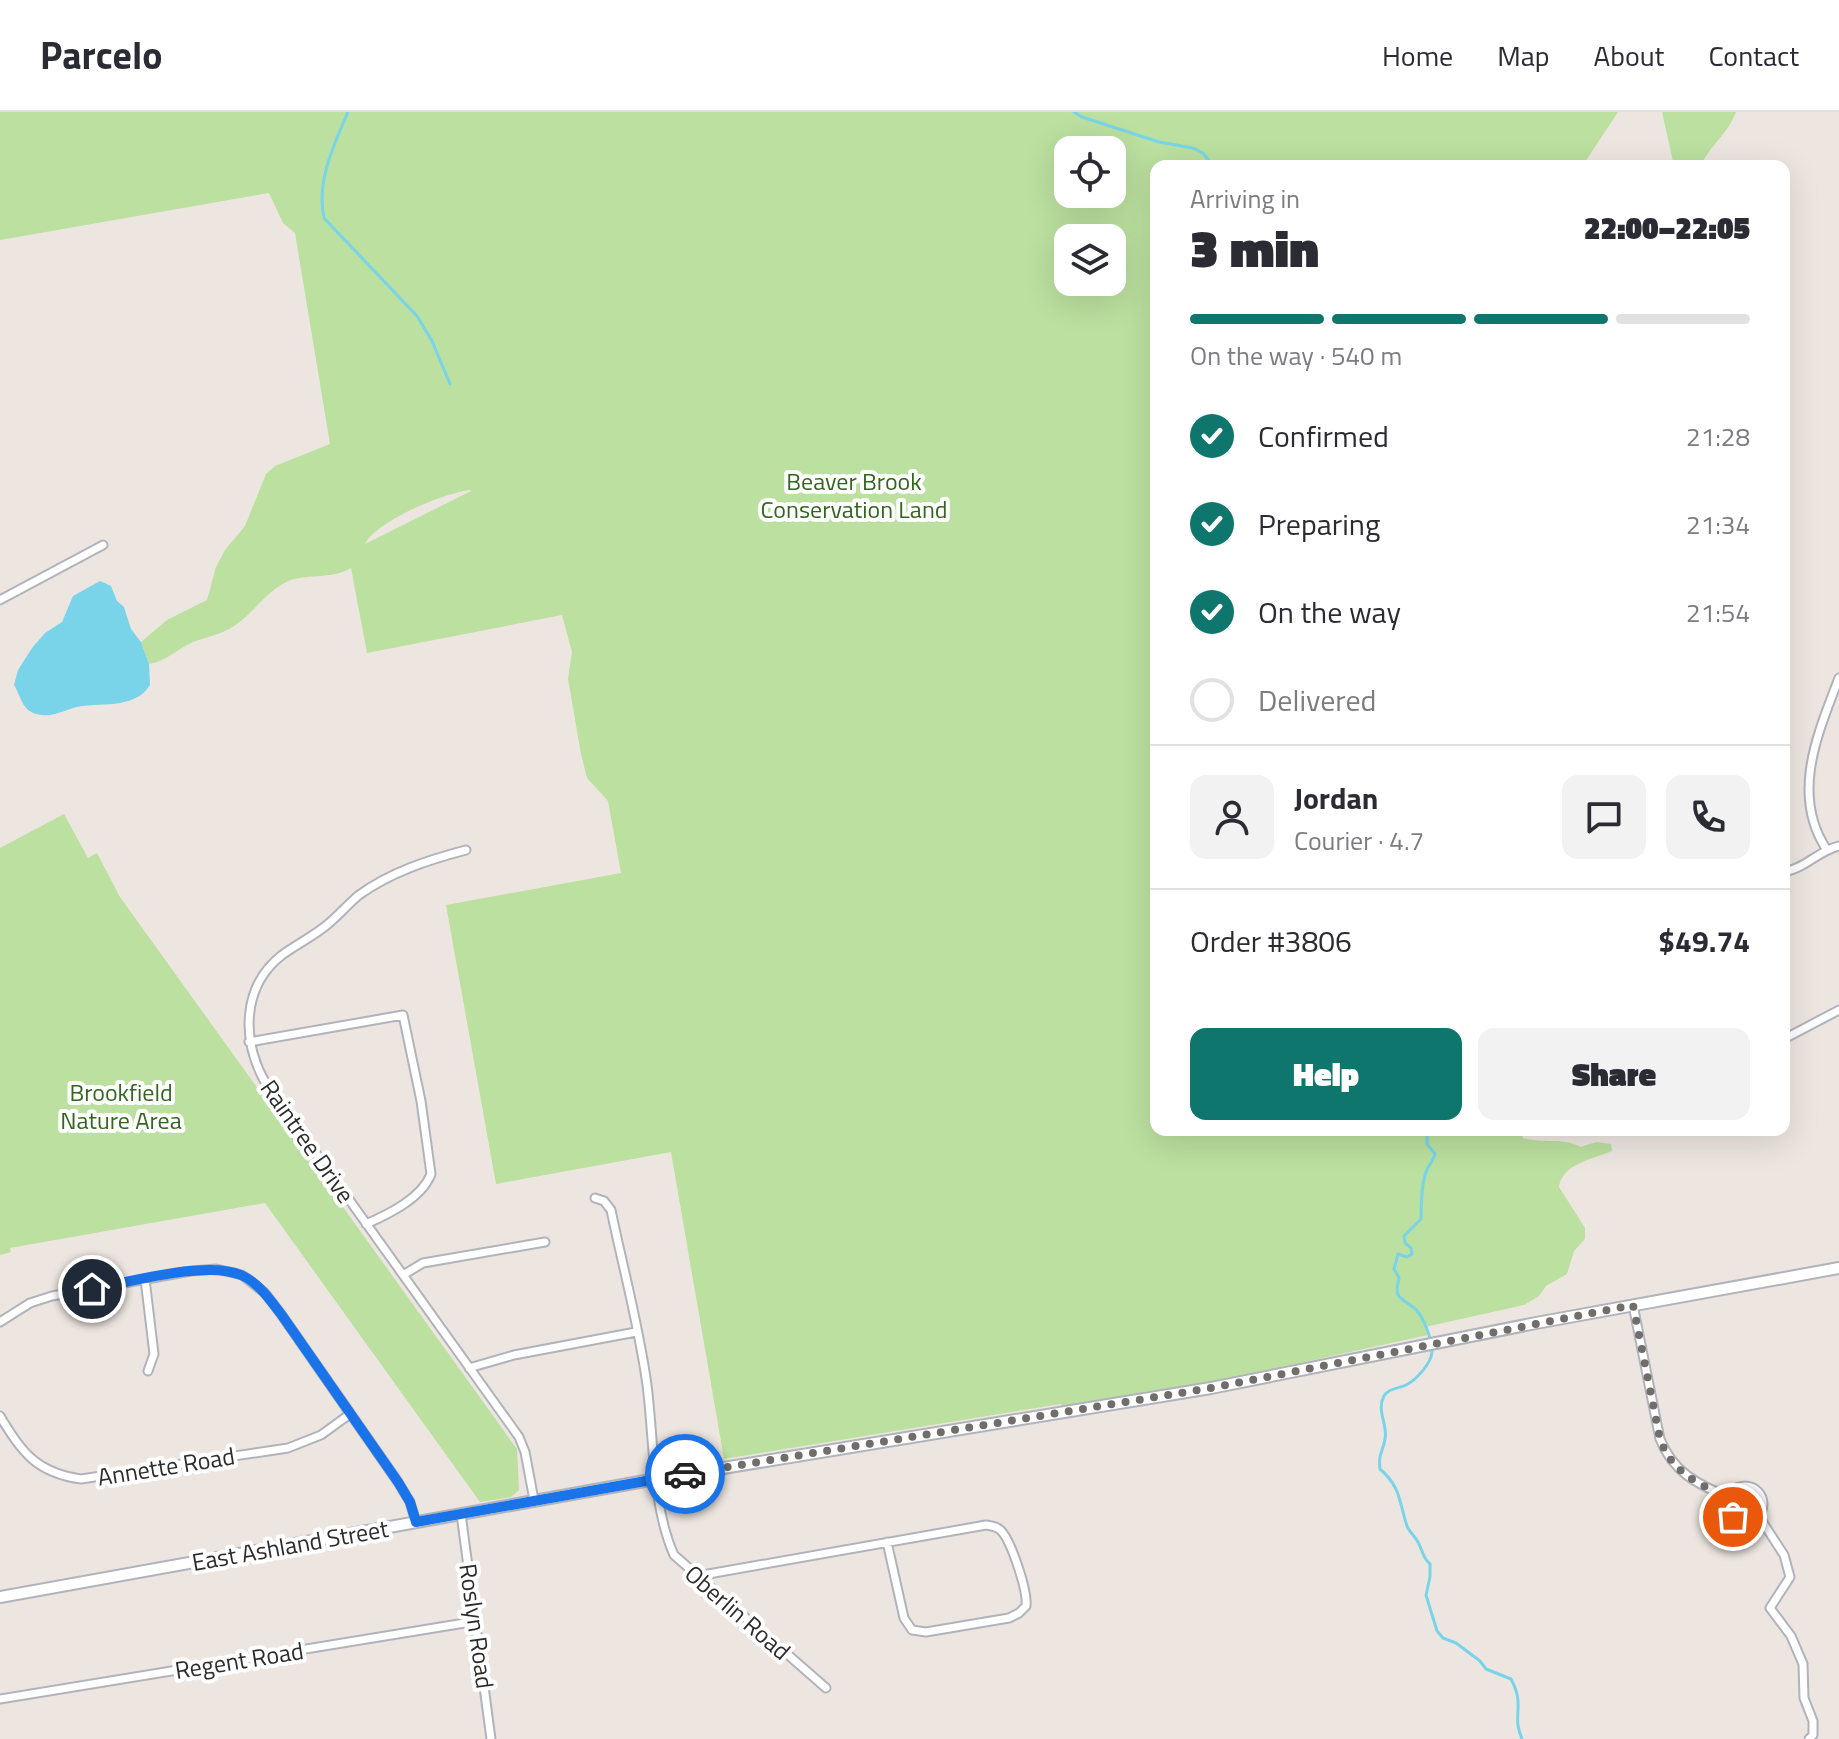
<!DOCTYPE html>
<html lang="en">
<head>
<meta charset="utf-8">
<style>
	:root { --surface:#fff; --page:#f2f2f3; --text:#2b2b33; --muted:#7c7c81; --line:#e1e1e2; --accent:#0f766e }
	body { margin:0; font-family:"Titillium Web",sans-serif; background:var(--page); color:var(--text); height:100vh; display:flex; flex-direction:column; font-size:30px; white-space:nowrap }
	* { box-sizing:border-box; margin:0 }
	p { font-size:26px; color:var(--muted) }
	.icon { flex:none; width:44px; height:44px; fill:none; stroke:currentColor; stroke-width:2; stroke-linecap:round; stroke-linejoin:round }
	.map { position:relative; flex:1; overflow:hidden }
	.side { position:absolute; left:1150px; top:48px; width:640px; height:976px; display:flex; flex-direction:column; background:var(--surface); border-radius:16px; box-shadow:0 8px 32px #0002 }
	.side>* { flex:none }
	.buttons { position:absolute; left:1054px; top:24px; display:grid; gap:16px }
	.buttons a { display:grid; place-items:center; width:72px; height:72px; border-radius:16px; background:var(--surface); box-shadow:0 8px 32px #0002; font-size:40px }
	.pin { position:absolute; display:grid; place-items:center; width:68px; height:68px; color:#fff; margin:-34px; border:4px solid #fff; border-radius:50%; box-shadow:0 2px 8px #0007 }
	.courier { position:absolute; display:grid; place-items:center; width:80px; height:80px; margin:-40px; border:6px solid #1a73e8; border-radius:50%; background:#fff; color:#222; box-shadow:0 2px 10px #0007 }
	.overview em { font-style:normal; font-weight:800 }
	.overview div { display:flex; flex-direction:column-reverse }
	.overview { display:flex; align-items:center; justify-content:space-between; height:136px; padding:0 40px }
	h1 { font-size:52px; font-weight:800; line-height:60px }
	.bar { display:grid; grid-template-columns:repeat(4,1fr); gap:12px 8px; align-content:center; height:96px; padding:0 40px }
	.bar i { height:10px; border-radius:6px; background:var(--line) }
	.bar .on { background:var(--accent) }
	.bar p { grid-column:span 4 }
	.line { display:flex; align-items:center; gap:20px; padding:0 40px; border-top:2px solid var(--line) }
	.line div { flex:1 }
	.round { display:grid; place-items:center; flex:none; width:84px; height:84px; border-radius:16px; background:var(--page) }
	ol { padding:0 40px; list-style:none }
	li { display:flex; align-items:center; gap:24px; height:88px }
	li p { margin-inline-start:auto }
	li .icon { padding:8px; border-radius:50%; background:var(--accent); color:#fff; stroke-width:4 }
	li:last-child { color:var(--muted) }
	li i { width:44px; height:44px; border:4px solid var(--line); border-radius:50% }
	.action { display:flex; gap:16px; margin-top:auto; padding:16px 40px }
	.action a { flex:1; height:92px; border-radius:16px; background:var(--accent); color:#fff; font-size:32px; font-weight:800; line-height:92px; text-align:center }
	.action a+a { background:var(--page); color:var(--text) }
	header { display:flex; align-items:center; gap:48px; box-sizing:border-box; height:112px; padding:0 40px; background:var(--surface); border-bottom:2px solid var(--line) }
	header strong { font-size:38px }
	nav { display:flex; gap:44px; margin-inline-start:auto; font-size:28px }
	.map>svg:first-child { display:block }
	.green { fill:#bbe09f; fill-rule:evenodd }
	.water { fill:#79d4e9 }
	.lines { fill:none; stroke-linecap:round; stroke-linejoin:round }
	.stream { stroke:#79d4e9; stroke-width:3 }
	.street-casing { stroke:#b0b3bc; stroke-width:11 }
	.secondary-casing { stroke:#b0b3bc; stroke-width:14 }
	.street { stroke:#fff; stroke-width:7 }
	.secondary { stroke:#fff; stroke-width:10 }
	.done { stroke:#706d6b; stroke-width:8; stroke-dasharray:0 14.4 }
	.route { stroke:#1a73e8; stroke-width:10 }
	.labels { text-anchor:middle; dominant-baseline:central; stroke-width:8; stroke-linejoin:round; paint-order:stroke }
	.park-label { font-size:24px; fill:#33671f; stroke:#fff }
	.street-label { font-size:24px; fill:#2c2c2c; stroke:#fff }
</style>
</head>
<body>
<header>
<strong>Parcelo</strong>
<nav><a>Home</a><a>Map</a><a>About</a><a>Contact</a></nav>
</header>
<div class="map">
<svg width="1839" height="1627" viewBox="0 0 1839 1627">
	<rect width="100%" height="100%" fill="#ede6e0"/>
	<path class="green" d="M 0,0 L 1618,0 L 1587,47 L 1586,54 L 1156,54 L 1156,1018 L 1520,1018 L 1523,1026 C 1544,1032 1561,1025 1581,1035 L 1596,1030 L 1611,1032 L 1612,1039 C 1593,1047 1562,1052 1559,1075 L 1585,1116 L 1585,1127 L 1574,1139 L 1567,1162 L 1546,1174 L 1539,1184 L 1524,1193 L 1425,1215 L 1428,1223 L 1213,1270 L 1142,1280 L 1144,1287 L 1064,1300 L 1061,1292 L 724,1347 L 671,1040 L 496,1072 L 446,793 L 621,761 L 608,689 L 587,666 L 581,642 L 568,567 L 572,540 L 562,503 L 367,541 L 351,456 C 332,467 311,462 291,468 C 269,476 256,498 238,511 C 225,522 209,524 193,530 C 177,537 167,549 149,552 L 141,530 L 167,508 L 207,488 L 216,455 L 225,438 L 245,414 L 266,362 L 275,354 L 330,332 L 295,121 L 283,111 L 269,81 L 0,128 ZM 1068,38 L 1112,38 L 1112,82 L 1068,82 ZM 1068,126 L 1112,126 L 1112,170 L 1068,170 ZM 471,378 L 471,379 L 365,432 C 376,409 446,380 471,378 Z
		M 1662,0 L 1736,0 C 1728,22 1710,33 1701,54 L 1674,54 Z
		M 64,702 L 88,746 L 97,741 L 120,785 L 517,1337 L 519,1378 L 511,1385 L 480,1390 L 265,1091 L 10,1136 L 11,1140 L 0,1143 L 0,736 Z"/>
	<path class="water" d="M 100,469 L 111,474 L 117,489 L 124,495 L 131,517 L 141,530 L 149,552 L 150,573 C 134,599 98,589 73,596 C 60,600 51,606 36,602 C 21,597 21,584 14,573 L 18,558 L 32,536 L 45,521 L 62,510 L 73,484 Z"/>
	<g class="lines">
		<path class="stream" d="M 348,0 C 334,33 316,69 324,106 L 417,204 L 432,229 L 450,272
			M 1074,0 L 1082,5 L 1159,30 L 1193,36 L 1203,41 L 1213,54
			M 1427,1018 L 1427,1032 L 1435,1042 C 1434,1047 1431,1050 1429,1054 C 1421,1065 1421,1095 1421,1107 L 1404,1124 L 1405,1131 L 1411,1136 L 1412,1142 L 1407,1145 L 1398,1142 L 1394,1157 L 1399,1166 C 1394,1187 1399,1184 1413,1195 C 1423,1202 1432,1227 1432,1240 C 1431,1252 1416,1268 1406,1273 C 1398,1277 1389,1276 1384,1284 C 1376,1299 1388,1312 1385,1327 C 1383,1340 1378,1341 1380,1357 C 1401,1375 1399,1390 1407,1414 C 1409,1420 1415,1424 1418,1430 C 1423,1439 1422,1445 1430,1452 L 1430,1465 L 1426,1483 L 1437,1519 L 1443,1526 L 1456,1531 L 1480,1549 L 1486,1557 L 1511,1567 C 1526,1595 1511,1602 1522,1627"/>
		<defs>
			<path id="street" d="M 0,488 L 103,433
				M 466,738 C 428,748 391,760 359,783 C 348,792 339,803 328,812 C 314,824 297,832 282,843 C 241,875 242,929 265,970 L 519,1325 L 525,1340 L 534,1388
				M 1827,738 C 1790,683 1818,621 1839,566
				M 1784,760 C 1806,756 1818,739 1839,734
				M 1784,927 L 1839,898
				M 249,930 L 403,903 L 421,989 L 431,1062 C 422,1086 389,1102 366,1112
				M 595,1086 L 604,1089 L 611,1098 C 623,1156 639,1214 647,1273 C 654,1327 652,1394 674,1443 L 826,1576
				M 403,1163 L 423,1151 L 545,1130
				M 145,1167 L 154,1242 L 148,1259
				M 1633,1193 L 1660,1327 C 1673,1360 1697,1372 1728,1385
				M 0,1210 L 30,1191 L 52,1184 L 191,1159 L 216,1157 L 242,1163 L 265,1181 L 281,1202 L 398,1370 L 410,1390 L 416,1410
				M 469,1256 L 514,1243 L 636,1220
				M 0,1304 C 21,1340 37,1361 81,1367 L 288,1336 L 321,1323 L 350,1302
				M1727 1392a18 18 0 1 1 36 0a18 18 0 1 1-36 0Z
				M 461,1402 L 491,1627
				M 1758,1403 L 1784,1443 L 1790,1465 L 1770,1496 L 1791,1524 L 1803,1552 L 1804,1586 L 1813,1609 L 1813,1623 L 1809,1627
				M 697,1464 L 986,1413 C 993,1414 999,1415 1003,1421 C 1012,1433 1028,1479 1026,1494 L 1019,1501 L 1009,1506 L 926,1520 L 912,1518 L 904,1506 L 887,1430
				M 0,1587 L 477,1509"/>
			<path id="secondary" d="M 0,1485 L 656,1367 L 1211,1276 L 1536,1211 L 1839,1156"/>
		</defs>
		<use href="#street" class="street-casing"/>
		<use href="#secondary" class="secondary-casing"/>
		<use href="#street" class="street"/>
		<use href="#secondary" class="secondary"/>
	</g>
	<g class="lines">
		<path class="done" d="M 685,1362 L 1211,1276 L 1633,1193 L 1660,1327 C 1672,1360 1697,1372 1728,1385 L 1728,1396 L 1733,1405"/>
		<path class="route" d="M 92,1177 C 130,1170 207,1148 241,1163 C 258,1170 270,1188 281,1202 L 398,1370 L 410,1390 L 416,1410 L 685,1362"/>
	</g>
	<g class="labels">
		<g class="park-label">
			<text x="854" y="369">Beaver Brook<tspan x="854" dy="28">Conservation Land</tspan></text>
			<text x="121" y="980">Brookfield<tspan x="121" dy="28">Nature Area</tspan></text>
		</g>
		<g class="street-label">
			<text transform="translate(308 1029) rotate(55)">Raintree Drive</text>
			<text transform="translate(166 1354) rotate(-9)">Annette Road</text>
			<text transform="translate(290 1433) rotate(-10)">East Ashland Street</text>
			<text transform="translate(738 1500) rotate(41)">Oberlin Road</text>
			<text transform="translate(477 1514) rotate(82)">Roslyn Road</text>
			<text transform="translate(239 1548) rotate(-9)">Regent Road</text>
		</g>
	</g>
</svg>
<div class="buttons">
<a><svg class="icon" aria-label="locate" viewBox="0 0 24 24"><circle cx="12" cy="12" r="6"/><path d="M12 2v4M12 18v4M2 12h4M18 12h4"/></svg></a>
<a><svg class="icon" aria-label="layers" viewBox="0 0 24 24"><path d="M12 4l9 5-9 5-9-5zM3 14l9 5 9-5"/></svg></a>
</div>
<div class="pin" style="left:1733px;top:1405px;background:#ea580c"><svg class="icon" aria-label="bag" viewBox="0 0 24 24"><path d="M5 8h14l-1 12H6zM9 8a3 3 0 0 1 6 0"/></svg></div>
<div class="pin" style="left:92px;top:1177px;background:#1f2937"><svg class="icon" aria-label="home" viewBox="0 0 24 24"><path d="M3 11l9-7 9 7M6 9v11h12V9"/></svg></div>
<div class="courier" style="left:685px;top:1362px"><svg class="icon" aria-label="car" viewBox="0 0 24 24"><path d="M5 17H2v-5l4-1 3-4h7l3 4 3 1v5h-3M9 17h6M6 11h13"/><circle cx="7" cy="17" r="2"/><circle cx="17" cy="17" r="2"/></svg></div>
<section class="side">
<div class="overview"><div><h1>3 min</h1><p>Arriving in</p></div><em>22:00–22:05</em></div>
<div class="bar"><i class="on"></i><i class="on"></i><i class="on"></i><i></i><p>On the way · 540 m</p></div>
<ol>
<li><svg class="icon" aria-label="check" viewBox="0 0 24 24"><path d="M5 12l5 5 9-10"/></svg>Confirmed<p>21:28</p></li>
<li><svg class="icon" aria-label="check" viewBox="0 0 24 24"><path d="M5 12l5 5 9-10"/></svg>Preparing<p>21:34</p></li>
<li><svg class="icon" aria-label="check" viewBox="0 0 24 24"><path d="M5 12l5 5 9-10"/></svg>On the way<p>21:54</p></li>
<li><i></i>Delivered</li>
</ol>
<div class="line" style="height:144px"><a class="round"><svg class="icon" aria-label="person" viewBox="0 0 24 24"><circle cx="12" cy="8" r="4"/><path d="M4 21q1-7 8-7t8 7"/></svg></a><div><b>Jordan</b><p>Courier · 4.7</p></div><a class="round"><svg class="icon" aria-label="chat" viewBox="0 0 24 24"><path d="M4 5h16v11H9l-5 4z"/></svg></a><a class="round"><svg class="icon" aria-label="phone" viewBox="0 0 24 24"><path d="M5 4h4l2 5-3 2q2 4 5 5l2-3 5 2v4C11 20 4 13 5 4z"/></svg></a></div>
<div class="line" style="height:104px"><div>Order #3806</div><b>$49.74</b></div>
<div class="action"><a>Help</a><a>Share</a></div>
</section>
</div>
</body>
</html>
